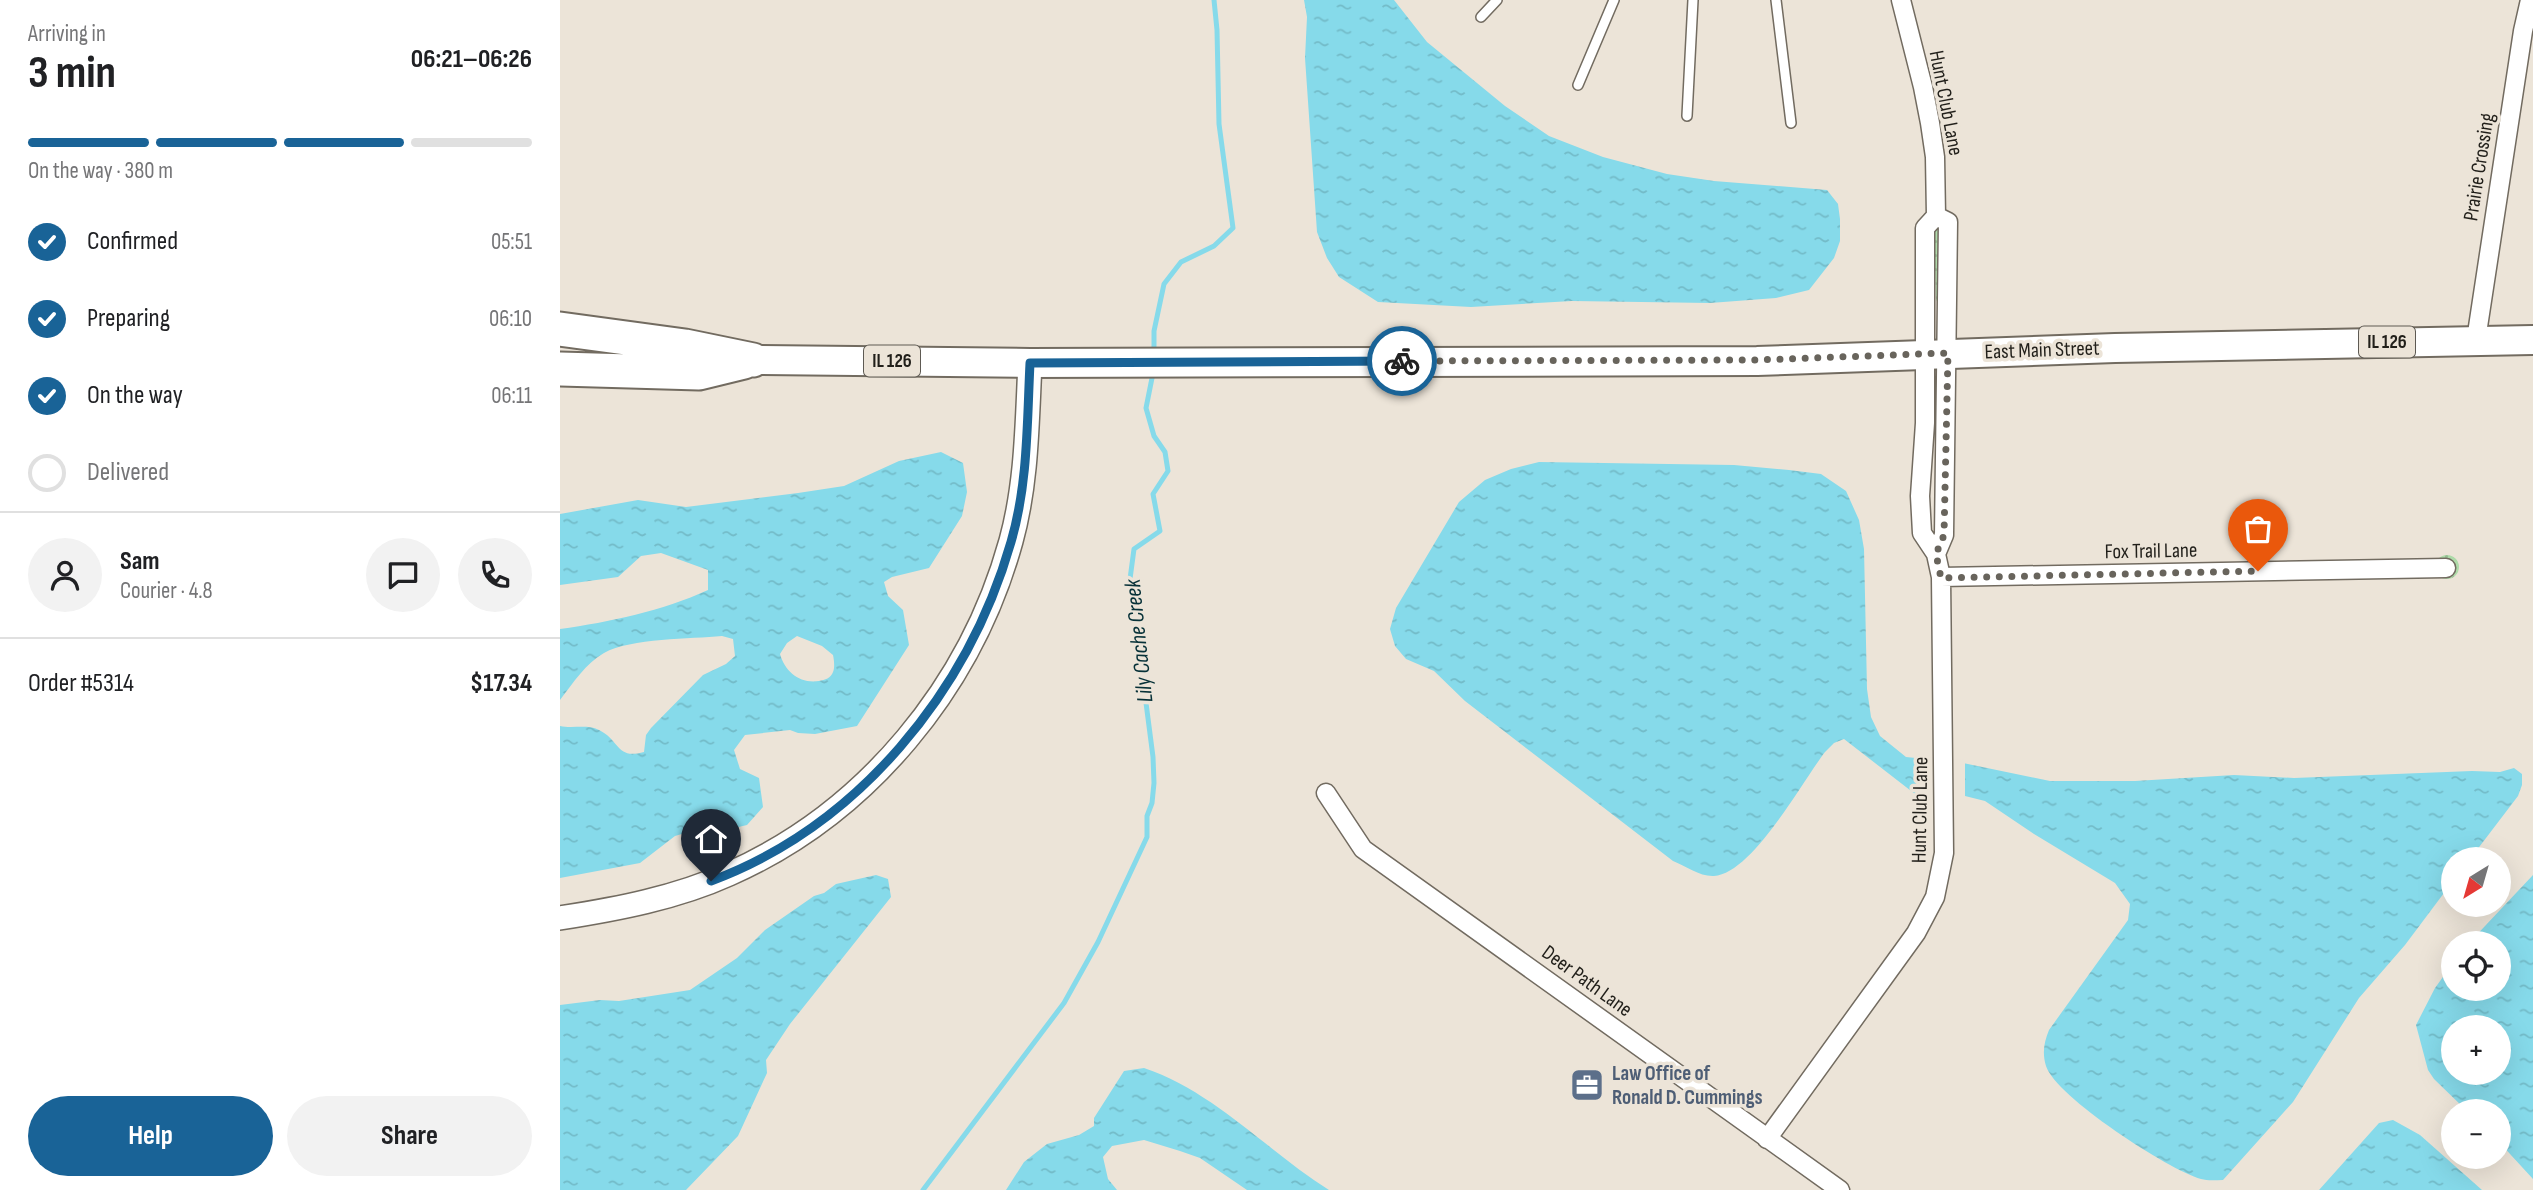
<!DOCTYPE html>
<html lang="en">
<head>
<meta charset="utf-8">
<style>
	:root { --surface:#fff; --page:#f2f2f2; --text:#202124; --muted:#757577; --line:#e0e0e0; --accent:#196397 }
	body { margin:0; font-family:"Sofia Sans Condensed",sans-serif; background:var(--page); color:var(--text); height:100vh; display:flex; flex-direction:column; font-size:26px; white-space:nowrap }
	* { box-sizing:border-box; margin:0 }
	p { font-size:23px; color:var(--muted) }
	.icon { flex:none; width:38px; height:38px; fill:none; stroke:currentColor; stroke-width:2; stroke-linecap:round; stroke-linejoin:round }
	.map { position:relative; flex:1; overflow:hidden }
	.panel { display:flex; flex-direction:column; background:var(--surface); width:560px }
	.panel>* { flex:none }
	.needle { width:46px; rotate:217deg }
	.fabs { position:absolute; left:1881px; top:847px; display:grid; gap:14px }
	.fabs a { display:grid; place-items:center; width:70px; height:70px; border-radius:50%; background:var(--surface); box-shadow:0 7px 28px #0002; font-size:35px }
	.pin { position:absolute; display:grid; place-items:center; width:60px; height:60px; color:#fff; margin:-72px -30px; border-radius:50% 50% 50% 0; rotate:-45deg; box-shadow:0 0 7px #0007 }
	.pin .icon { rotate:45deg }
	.courier { position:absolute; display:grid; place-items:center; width:70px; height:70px; margin:-35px; border:5px solid #196397; border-radius:50%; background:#fff; color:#222; box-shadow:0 2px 9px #0007 }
	.headline em { font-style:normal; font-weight:700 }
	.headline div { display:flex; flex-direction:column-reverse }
	.headline { display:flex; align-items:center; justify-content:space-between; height:119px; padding:0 28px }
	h1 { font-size:46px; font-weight:700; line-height:52px }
	.bar { display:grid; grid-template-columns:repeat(4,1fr); gap:10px 7px; align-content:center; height:84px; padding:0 28px }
	.bar i { height:9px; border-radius:5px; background:var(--line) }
	.bar .on { background:var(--accent) }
	.bar p { grid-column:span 4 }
	.line { display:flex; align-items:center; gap:18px; padding:0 28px; border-top:2px solid var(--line) }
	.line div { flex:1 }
	.round { display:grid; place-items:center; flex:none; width:74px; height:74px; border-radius:37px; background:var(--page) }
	ol { padding:0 28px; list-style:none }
	li { display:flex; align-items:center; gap:21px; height:77px }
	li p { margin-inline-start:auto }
	li .icon { padding:7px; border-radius:50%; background:var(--accent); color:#fff; stroke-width:4 }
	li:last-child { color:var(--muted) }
	li i { width:38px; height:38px; border:4px solid var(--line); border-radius:50% }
	.cta { display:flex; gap:14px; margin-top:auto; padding:14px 28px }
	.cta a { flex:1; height:80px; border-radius:42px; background:var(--accent); color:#fff; font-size:28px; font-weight:700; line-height:80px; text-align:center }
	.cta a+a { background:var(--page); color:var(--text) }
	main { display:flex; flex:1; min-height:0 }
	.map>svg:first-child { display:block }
	.grass { fill:url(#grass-dots) }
	.water { fill:url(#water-ripples); fill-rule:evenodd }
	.pier { fill:#ece4d8 }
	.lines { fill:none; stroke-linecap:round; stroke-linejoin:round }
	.stream { stroke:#86daea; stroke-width:5 }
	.service-casing { stroke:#726b60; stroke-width:12 }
	.minor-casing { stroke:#726b60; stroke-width:21 }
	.tertiary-casing { stroke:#726b60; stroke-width:26 }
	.primary-casing { stroke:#726b60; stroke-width:32 }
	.motorway-casing { stroke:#726b60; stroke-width:37 }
	.service { stroke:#fff; stroke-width:9 }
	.minor { stroke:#fff; stroke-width:18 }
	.tertiary { stroke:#fff; stroke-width:23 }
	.primary { stroke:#fff; stroke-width:28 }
	.motorway { stroke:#fff; stroke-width:33 }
	.done { stroke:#68645c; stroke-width:7; stroke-dasharray:0 12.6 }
	.route { stroke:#196397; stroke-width:9 }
	.labels { text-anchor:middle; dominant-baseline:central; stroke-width:7; stroke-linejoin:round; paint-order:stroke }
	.shield { fill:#ece4d8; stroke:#5e5a53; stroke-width:2 }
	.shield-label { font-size:19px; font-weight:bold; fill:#211f1a }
	.street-label { font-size:21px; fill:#211f1a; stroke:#ece4d8 }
	.service-label { font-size:21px; font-weight:bold; fill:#4e5e75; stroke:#ece4d8; text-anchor:start }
	.water-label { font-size:23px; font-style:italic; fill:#073138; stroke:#ece4d8 }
</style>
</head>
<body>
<main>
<section class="panel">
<div class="headline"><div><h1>3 min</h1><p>Arriving in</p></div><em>06:21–06:26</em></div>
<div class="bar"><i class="on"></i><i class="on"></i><i class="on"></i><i></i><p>On the way · 380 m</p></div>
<ol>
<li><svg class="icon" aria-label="check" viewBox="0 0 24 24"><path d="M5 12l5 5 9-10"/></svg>Confirmed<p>05:51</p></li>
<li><svg class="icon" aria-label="check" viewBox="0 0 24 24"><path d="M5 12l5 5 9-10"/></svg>Preparing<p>06:10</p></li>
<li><svg class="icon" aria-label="check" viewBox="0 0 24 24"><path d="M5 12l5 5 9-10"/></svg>On the way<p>06:11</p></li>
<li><i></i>Delivered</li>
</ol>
<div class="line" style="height:126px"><a class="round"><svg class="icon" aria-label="person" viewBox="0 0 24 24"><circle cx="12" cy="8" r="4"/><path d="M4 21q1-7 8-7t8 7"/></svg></a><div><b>Sam</b><p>Courier · 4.8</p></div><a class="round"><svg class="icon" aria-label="chat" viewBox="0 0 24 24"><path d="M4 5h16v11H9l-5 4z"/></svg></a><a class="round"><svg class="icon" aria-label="phone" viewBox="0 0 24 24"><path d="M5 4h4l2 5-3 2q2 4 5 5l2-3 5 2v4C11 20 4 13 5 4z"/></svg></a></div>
<div class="line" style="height:91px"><div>Order #5314</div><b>$17.34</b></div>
<div class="cta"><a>Help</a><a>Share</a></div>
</section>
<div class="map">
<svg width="1973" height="1190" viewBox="0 0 1973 1190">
	<defs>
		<pattern id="grass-dots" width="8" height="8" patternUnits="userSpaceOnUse" patternTransform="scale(1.75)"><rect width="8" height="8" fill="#aedba9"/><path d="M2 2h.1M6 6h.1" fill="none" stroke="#95bc91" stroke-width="1.8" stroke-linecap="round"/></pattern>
		<pattern id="water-ripples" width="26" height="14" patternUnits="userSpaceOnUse" patternTransform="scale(1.75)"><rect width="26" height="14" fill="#86daea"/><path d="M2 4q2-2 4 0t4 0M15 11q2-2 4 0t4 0" fill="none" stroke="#73bbc8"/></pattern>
	</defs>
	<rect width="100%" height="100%" fill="#ece4d8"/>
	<path class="grass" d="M 1376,227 L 1380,227 L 1380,304 L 1376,300 L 1374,231 Z
		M1875 567a12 12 0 1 1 24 0a12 12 0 1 1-24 0Z"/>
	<path class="water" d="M 744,0 L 834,0 L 867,42 L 945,106 L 989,136 L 1043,157 L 1107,174 L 1154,181 L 1267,190 L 1278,204 L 1280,219 L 1280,241 L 1274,258 L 1249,290 L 1216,298 L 1150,303 L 1012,301 L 911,307 L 818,302 L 779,277 L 767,258 L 757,232 L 745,58 L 747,17 Z
		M 381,452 L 403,463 L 407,492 L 402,516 L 369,568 L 332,577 L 324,582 L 328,596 L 343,610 L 349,645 L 297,726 L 255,734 L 238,733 L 230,730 L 185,735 L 174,750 L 180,769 L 199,778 L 203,807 L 187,825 L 158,832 L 132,831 L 115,836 L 80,863 L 0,878 L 0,726 C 12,729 27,724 39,730 C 60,740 56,760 84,752 L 86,735 L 91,728 L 143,675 L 166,664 L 175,656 L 173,639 L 162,636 C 131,639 71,638 44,653 C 26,663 13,683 0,700 L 0,629 C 50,622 102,611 148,590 L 148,570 L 101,553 L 81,556 L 58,577 L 0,585 L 0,514 L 78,500 L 126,507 L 238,493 L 284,486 L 339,461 ZM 237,636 L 262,646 L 273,655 C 274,660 275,667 273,672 C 271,678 265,680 259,681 C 240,684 225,672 220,654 L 227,643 Z
		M 979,462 L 1174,465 L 1229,470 L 1261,474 L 1286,491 L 1299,520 L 1304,549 L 1307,689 L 1311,717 L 1320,736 L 1346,757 L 1403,763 L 1490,781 L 1575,781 L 1674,775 L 1734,778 L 1912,771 L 1940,772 L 1954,768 L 1962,774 L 1962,785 L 1958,796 L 1910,859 L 1894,859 L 1893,881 L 1845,945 L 1799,998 L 1733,1102 L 1663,1180 C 1656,1180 1648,1181 1641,1179 C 1609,1170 1496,1097 1486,1066 C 1482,1053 1484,1042 1489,1030 L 1568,920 L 1570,904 L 1555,883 L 1474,834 L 1425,801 L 1405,796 L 1355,794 L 1284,739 L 1274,743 L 1265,752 C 1242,782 1192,874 1154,876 C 1141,877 1125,866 1113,861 L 905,701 L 874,671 L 846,659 L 835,646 L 830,629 L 836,608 L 899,502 L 925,480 L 951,469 Z
		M 316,875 L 328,879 L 331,897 L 230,1024 L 206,1060 L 207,1073 L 178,1136 L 126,1190 L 0,1190 L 0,1005 L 40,1000 L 59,1001 L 130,990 L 177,958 L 205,930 L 254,896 L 264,893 L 276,884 Z
		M 1973,875 L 1973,1179 L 1939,1142 L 1939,1111 L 1907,1111 L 1874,1079 L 1868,1070 L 1856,1025 L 1875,988 L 1893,963 L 1894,989 L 1939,989 L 1939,943 L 1909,943 ZM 1939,1027 L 1939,1073 L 1894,1073 L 1894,1027 Z
		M 584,1068 C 655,1092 707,1151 769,1190 L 687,1190 L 640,1158 L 620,1151 L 584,1140 L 552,1146 L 543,1157 L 548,1179 L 557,1190 L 446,1190 L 464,1162 L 487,1144 L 519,1135 L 534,1126 L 534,1118 L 564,1071 Z
		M 1833,1120 L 1860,1135 L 1922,1190 L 1759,1190 L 1819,1123 Z"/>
	<path class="pier" d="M 1363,757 L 1405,760 L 1405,800 L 1363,798 Z"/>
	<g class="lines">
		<path class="stream" d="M 594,356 L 594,331 L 604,284 L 621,262 L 654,246 L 673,228 L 659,124 L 657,30 L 654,0
			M 363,1190 L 504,1003 L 538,942 L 587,837 L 587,816 L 592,803 L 594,783 L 593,757 L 570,579 L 574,549 L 600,531 L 593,494 L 608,471 L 605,452 L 594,436 L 586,408 L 593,373"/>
		<defs>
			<path id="service" d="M 1216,0 L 1231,123
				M 921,17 L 937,0
				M 1018,85 L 1054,0
				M 1127,116 L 1133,0"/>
			<path id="minor" d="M 1376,216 L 1388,222 L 1384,535 L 1376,554
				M 1916,340 L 1963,31 L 1970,0
				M 1381,577 L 1886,568
				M 766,793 L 803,849 L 1280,1190
				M 1207,1139 L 1356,933 L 1375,897 L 1384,853 L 1381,577 L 1376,554 L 1362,533 L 1360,496 L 1365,423 L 1365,228 L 1376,216 L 1375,157 L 1370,123 L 1363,87 L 1341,0"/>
			<path id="tertiary" d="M 0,918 C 57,909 116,898 169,874 C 307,813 411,686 451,541 C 467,483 467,423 470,363"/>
			<path id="primary" d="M 193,360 L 470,363 L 1197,361 L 1555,348 L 1973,340"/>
			<path id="motorway" d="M 0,329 L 125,346 L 193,360
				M 0,369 L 139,373 L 184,362"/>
		</defs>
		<use href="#service" class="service-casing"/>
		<use href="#minor" class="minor-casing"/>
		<use href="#tertiary" class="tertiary-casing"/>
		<use href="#primary" class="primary-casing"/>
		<use href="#motorway" class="motorway-casing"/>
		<use href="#service" class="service"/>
		<use href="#minor" class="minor"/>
		<use href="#tertiary" class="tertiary"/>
		<use href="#primary" class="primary"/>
		<use href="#motorway" class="motorway"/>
	</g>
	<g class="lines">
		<path class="done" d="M 842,361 L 1197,360 L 1388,353 L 1384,535 L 1376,554 L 1381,578 L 1698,571"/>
		<path class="route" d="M 151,881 C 298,826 408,692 451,542 C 468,484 467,423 470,363 L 842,361"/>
	</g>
	<defs>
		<symbol id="office-square" viewBox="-11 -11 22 22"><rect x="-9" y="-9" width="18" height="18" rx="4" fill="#5c6f8a" stroke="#ece4d8"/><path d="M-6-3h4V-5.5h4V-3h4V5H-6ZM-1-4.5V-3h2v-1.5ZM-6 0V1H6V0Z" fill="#fff"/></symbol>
	</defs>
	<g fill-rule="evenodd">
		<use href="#office-square" x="1008" y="1066" width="38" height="38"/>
	</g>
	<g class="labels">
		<g class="shield">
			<rect x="1799" y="326.5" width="56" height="31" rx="5"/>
			<rect x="304" y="345.5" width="56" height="31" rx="5"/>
		</g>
		<g class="shield-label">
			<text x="1827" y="342">IL 126</text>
			<text x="332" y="361">IL 126</text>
		</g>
		<g class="street-label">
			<text transform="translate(1386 103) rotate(79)">Hunt Club Lane</text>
			<text transform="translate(1919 167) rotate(-81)">Prairie Crossing</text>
			<text transform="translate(1482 350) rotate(-2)">East Main Street</text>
			<text transform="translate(1591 551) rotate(-1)">Fox Trail Lane</text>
			<text transform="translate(1360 810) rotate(-89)">Hunt Club Lane</text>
			<text transform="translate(1027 981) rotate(36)">Deer Path Lane</text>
		</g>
		<g class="service-label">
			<text x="1052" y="1073">Law Office of<tspan x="1052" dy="24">Ronald D. Cummings</tspan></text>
		</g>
		<g class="water-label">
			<text transform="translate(579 641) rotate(-96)">Lily Cache Creek</text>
		</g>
	</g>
</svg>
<div class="fabs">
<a><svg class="needle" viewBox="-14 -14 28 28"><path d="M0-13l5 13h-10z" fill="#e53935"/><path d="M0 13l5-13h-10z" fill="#757577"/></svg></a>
<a><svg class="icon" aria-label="locate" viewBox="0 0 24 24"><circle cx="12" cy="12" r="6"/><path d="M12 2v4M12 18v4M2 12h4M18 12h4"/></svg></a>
<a>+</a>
<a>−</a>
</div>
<div class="pin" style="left:1698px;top:571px;background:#ea580c"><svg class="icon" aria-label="bag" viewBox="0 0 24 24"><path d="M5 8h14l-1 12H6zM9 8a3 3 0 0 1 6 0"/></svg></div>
<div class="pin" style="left:151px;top:881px;background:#1f2937"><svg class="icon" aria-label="home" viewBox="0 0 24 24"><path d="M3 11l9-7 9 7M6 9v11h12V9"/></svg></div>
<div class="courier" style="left:842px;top:361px"><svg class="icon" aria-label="bike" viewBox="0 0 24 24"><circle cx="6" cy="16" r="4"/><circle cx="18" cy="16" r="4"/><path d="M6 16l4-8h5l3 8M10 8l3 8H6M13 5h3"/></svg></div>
</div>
</main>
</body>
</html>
